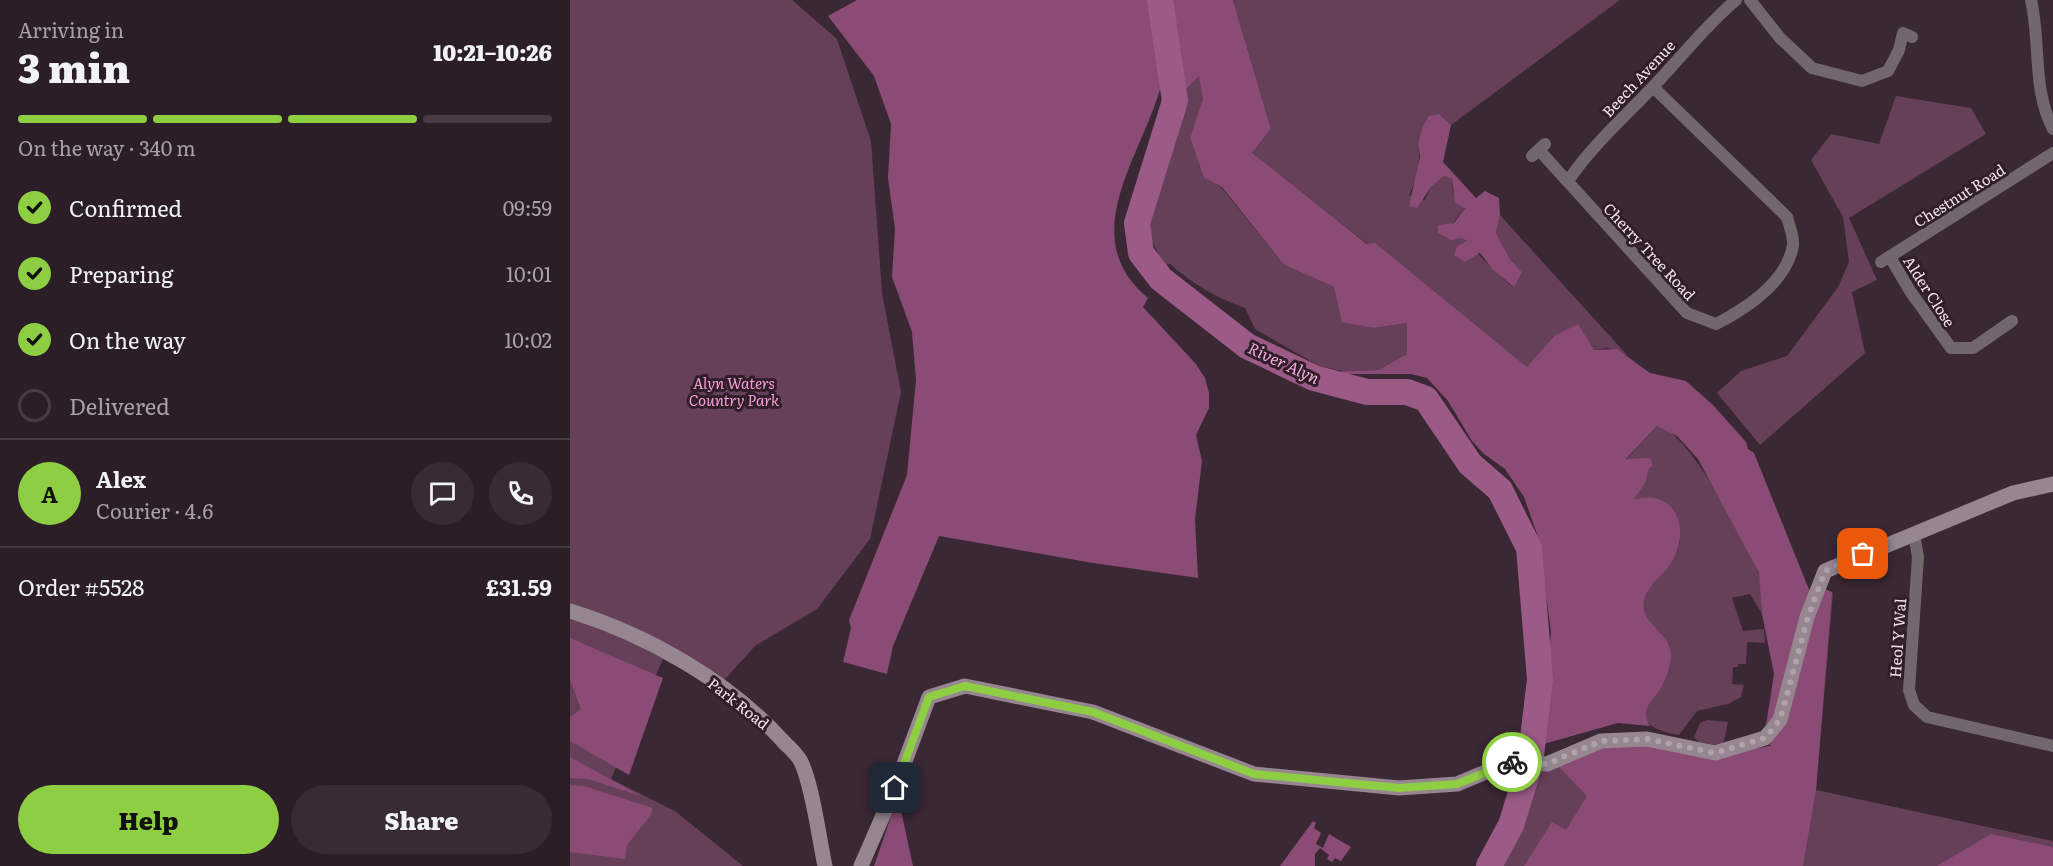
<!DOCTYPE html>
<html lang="en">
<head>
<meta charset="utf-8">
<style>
	:root { --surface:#2c1e27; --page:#382b33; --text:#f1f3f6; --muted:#a6a2a7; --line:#483c44; --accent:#8ece43 }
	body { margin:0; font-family:Literata,serif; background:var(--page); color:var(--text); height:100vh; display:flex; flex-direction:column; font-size:22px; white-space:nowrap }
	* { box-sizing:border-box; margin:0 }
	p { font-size:20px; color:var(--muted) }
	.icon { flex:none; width:33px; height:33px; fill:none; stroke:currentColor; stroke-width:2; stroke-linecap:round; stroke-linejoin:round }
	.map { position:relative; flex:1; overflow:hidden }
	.side { display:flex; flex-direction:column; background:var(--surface); width:570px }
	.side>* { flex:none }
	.pin { position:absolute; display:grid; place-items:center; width:51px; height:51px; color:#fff; margin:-26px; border-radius:12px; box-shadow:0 3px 9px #0006 }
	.courier { position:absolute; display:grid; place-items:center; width:60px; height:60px; margin:-30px; border:4px solid #8ece43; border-radius:50%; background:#fff; color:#222; box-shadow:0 2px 8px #0007 }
	.overview em { font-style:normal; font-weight:800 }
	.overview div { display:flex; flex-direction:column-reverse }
	.overview { display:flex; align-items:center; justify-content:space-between; height:102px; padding:0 18px }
	h1 { font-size:39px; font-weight:800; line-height:45px }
	.bar { display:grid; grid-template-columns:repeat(4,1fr); gap:9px 6px; align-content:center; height:72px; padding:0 18px }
	.bar i { height:8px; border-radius:4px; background:var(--line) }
	.bar .current { background:var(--accent) }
	.bar p { grid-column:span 4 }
	.line { display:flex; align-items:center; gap:15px; padding:0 18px; border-top:2px solid var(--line) }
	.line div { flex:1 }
	.round { display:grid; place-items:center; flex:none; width:63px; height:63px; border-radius:32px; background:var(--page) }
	ol { padding:0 18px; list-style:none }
	li { display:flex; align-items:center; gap:18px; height:66px }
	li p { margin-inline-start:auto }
	li .icon { padding:6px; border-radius:50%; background:var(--accent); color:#111; stroke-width:4 }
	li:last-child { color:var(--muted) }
	li i { width:33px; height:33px; border:3px solid var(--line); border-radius:50% }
	.cta { display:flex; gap:12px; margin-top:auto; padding:12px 18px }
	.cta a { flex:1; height:69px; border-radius:36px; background:var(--accent); color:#111; font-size:24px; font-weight:800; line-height:69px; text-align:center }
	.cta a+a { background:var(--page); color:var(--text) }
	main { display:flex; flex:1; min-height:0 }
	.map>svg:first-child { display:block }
	.green { fill:#663f58 }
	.forest { fill:#8a4b75 }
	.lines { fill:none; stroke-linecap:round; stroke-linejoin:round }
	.river { stroke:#9b5b86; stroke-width:26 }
	.street { stroke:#71676d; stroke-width:12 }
	.secondary { stroke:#95868f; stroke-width:15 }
	.done { stroke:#b0a2ab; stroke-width:6; stroke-dasharray:0 10.8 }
	.route { stroke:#8ece43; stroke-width:8 }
	.labels { text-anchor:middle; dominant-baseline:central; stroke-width:6; stroke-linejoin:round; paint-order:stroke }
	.street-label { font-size:15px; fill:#f0e4eb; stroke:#301f2a }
	.park-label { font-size:15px; font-style:italic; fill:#f99eda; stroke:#301f2a }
	.water-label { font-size:16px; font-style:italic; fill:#f7addd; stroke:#301f2a }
</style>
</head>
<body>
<main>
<section class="side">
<div class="overview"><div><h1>3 min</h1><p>Arriving in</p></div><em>10:21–10:26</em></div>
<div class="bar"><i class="current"></i><i class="current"></i><i class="current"></i><i></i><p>On the way · 340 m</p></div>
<ol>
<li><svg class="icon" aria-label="check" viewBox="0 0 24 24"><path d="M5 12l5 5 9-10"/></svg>Confirmed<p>09:59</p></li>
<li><svg class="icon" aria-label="check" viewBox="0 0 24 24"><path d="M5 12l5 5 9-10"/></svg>Preparing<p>10:01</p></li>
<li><svg class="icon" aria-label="check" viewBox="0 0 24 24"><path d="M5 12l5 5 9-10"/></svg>On the way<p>10:02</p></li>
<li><i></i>Delivered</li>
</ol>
<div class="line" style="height:108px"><b class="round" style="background:var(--accent);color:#111">A</b><div><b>Alex</b><p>Courier · 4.6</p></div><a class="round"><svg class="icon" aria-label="chat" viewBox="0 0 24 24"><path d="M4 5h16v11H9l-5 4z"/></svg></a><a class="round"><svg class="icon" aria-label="phone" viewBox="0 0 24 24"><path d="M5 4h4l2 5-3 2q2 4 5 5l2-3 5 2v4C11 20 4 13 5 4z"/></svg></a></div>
<div class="line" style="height:78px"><div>Order #5528</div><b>£31.59</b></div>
<div class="cta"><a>Help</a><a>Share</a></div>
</section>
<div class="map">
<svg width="1483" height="866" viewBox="0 0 1483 866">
	<rect width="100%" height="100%" fill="#3a2834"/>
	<path class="green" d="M 0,0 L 222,0 L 267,39 L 301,141 L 312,293 L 331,392 L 300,539 L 247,609 L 185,646 L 147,688 L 93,659 L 41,779 L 105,811 L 173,866 L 0,866 Z
		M 663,0 L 1050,0 L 881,125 L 869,114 L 848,144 C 851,161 847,180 839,195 L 855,200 L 861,187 L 874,176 L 882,179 L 883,193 L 895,207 L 883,223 C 895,243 925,272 943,287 L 952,272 L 940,259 L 926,233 L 930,215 L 1057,355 L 1037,348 L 1024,350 L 984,336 L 957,368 L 805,244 L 798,244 L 694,164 L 682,153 L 701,129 Z
		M 629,75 L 634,99 L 620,138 L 634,178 L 651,187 L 714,265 L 764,287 L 804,328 L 837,323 L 837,354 L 808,370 L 772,371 L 749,366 L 685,329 L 675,308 C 646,298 623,284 600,264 L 594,265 L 577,231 L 583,199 L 596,162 L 594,151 L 612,93 Z
		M 1326,96 L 1401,108 L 1416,134 L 1279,218 L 1307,280 L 1282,292 L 1295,353 L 1190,445 L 1147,393 L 1171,371 L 1217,356 L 1268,287 L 1279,262 L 1273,217 L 1241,160 L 1261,134 L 1309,144 Z
		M 1087,426 C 1117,428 1178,544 1188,572 C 1193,584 1191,601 1192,614 L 1180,594 L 1162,598 L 1173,631 L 1194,629 L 1195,643 L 1177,642 L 1176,664 L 1168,664 L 1168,667 L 1163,667 L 1162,684 L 1174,685 L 1171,697 L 1158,704 L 1127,711 L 1109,735 C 1094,732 1066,726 1078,705 C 1081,699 1087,695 1089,689 C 1094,676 1097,661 1100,647 C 1093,635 1073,621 1073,606 C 1073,572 1126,566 1105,517 C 1097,496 1083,499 1063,499 L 1076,482 L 1079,468 L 1056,460 Z
		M 1252,588 L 1263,593 L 1246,790 L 1483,841 L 1483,866 L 919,866 C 939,834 950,800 960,764 L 1145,756 L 1200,746 Z
		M 1137,720 L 1158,722 L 1153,745 L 1132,746 L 1124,737 L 1130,723 Z"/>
	<path class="forest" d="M 287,0 L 582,0 C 587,27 599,58 591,86 C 572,156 504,237 578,298 L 573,307 L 626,364 L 635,378 L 639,393 L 639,408 L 626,435 L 632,461 L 625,519 L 628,578 L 523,563 L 369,536 L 323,646 L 317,674 L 273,662 L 281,628 L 279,620 L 337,475 L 346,380 L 342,332 L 322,277 L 325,229 L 318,178 L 321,124 L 304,76 L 258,16 Z
		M 599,0 L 663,0 L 701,129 L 682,153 L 797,244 L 805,243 L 957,367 L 984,336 L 1008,324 L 1024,350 L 1047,349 L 1080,373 L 1116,381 L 1143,405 L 1176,442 L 1178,449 L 1184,453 L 1242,597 L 1206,718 L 1196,725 L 1204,674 L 1192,614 L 1189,573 L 1128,459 L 1107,436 L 1087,426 L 1056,459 L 1080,458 L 1083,466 L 1079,468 L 1076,482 L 1064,499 C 1073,498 1082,496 1091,500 C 1114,510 1114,542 1103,560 C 1095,575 1077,584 1074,601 C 1069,624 1103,634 1101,656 C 1100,668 1096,680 1089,691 C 1080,704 1070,710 1080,726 L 1048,723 L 970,745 L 981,632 L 968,537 L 954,497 L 935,469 L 914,454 L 902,441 L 878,401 L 857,378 L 841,374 L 772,374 L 772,371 L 808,370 L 837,354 L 837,323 L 804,328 L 772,322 L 764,287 L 714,265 L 652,187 L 634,178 L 620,138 L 633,99 L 629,76 L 612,93 Z
		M 869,114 L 881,125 L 873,162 L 906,198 L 915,191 L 929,198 L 930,215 L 926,233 L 940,259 L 952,272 L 944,287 L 923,270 L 910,253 L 895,262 L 884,255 L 887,246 L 897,241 L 892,238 L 881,240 L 868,233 L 868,225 L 884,223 L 895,208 L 885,203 L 882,179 L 874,176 L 861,187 L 847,208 L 839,206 L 850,157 L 848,144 L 853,126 L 859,116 Z
		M 1252,588 L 1262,592 L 1246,790 L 1233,866 L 954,866 L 982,822 L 996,830 L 1017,796 L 987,765 L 1032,744 L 1077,739 L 1145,756 L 1200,746 Z
		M 0,638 L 93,678 L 59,775 L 0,741 L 0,717 L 11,709 L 0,680 Z
		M 0,757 L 71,796 L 18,779 L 0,778 Z
		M 0,785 L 14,786 L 83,808 L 80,816 L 57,845 L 55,859 L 0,852 Z
		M 328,796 L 343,866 L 304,866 Z
		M 743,821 L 746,823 L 744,828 L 751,833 L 746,844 L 753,848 L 759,834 L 781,847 L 771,861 L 765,858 L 762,862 L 757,859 L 759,855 L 750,848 L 745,854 L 745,866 L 710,866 Z
		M 1421,834 L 1483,847 L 1483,866 L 1367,866 Z"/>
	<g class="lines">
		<path class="river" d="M 590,0 L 605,101 L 567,223 L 571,253 L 591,279 L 677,346 L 744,378 L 797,392 L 837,392 L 856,399 L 900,464 L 930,490 L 959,548 L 970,679 L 960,764 L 941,825 L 919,866"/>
		<path class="street" d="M 1180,0 L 1210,38 L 1242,68 L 1292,81 L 1318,71 L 1329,50 L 1333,33 L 1342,37
			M 1461,0 C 1471,43 1462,89 1483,129
			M 969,150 L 1117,313 L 1146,324 C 1177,308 1217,282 1223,245 C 1224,237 1219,225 1217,217 L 1083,87
			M 962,156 L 975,144
			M 998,181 C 1021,147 1052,119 1081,89 C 1110,59 1134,27 1166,0
			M 1320,257 L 1340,291 L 1381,348 L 1403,348 L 1442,321
			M 1311,262 L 1483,153
			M 1344,534 L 1348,557 L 1339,690 L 1344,705 L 1357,717 L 1483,746"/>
		<path class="secondary" d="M 0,611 C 77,635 157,680 212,740 C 218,747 229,755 232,764 C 243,789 249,838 255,866
			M 291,866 L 325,788 L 359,697 L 395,686 L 523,712 L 684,774 L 829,788 L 887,784 L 942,761 L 977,764 L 1031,741 L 1077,739 L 1145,753 L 1195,738 L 1210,720 L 1237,617 L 1255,571 L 1443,493 L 1483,484"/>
	</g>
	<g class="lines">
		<path class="done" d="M 942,762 L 977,764 L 1031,741 L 1077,739 L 1145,753 L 1195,738 L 1210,720 L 1238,617 L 1255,571 L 1293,554"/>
		<path class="route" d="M 325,788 L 359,697 L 395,686 L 523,712 L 684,774 L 829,788 L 887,784 L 942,762"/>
	</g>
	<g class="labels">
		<g class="street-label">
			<text transform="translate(1068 78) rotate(-47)">Beech Avenue</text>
			<text transform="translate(1389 195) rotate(-32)">Chestnut Road</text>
			<text transform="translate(1080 251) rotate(47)">Cherry Tree Road</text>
			<text transform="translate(1360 291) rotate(57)">Alder Close</text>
			<text transform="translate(1327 638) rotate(-86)">Heol Y Wal</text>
			<text transform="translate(169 703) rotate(38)">Park Road</text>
		</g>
		<g class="park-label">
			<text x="164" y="382">Alyn Waters<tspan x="164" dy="17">Country Park</tspan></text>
		</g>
		<g class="water-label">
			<text transform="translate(714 362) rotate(25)">River Alyn</text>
		</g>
	</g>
</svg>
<div class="pin" style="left:1293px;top:554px;background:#ea580c"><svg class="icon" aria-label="bag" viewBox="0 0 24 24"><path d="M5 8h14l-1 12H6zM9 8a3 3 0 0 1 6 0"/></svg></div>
<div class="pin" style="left:325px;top:788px;background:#1f2937"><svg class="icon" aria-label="home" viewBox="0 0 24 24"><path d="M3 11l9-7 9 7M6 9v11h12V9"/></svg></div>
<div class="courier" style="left:942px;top:762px"><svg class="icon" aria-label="bike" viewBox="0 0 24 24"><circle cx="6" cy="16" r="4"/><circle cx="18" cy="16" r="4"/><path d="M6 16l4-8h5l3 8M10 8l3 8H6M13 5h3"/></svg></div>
</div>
</main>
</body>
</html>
